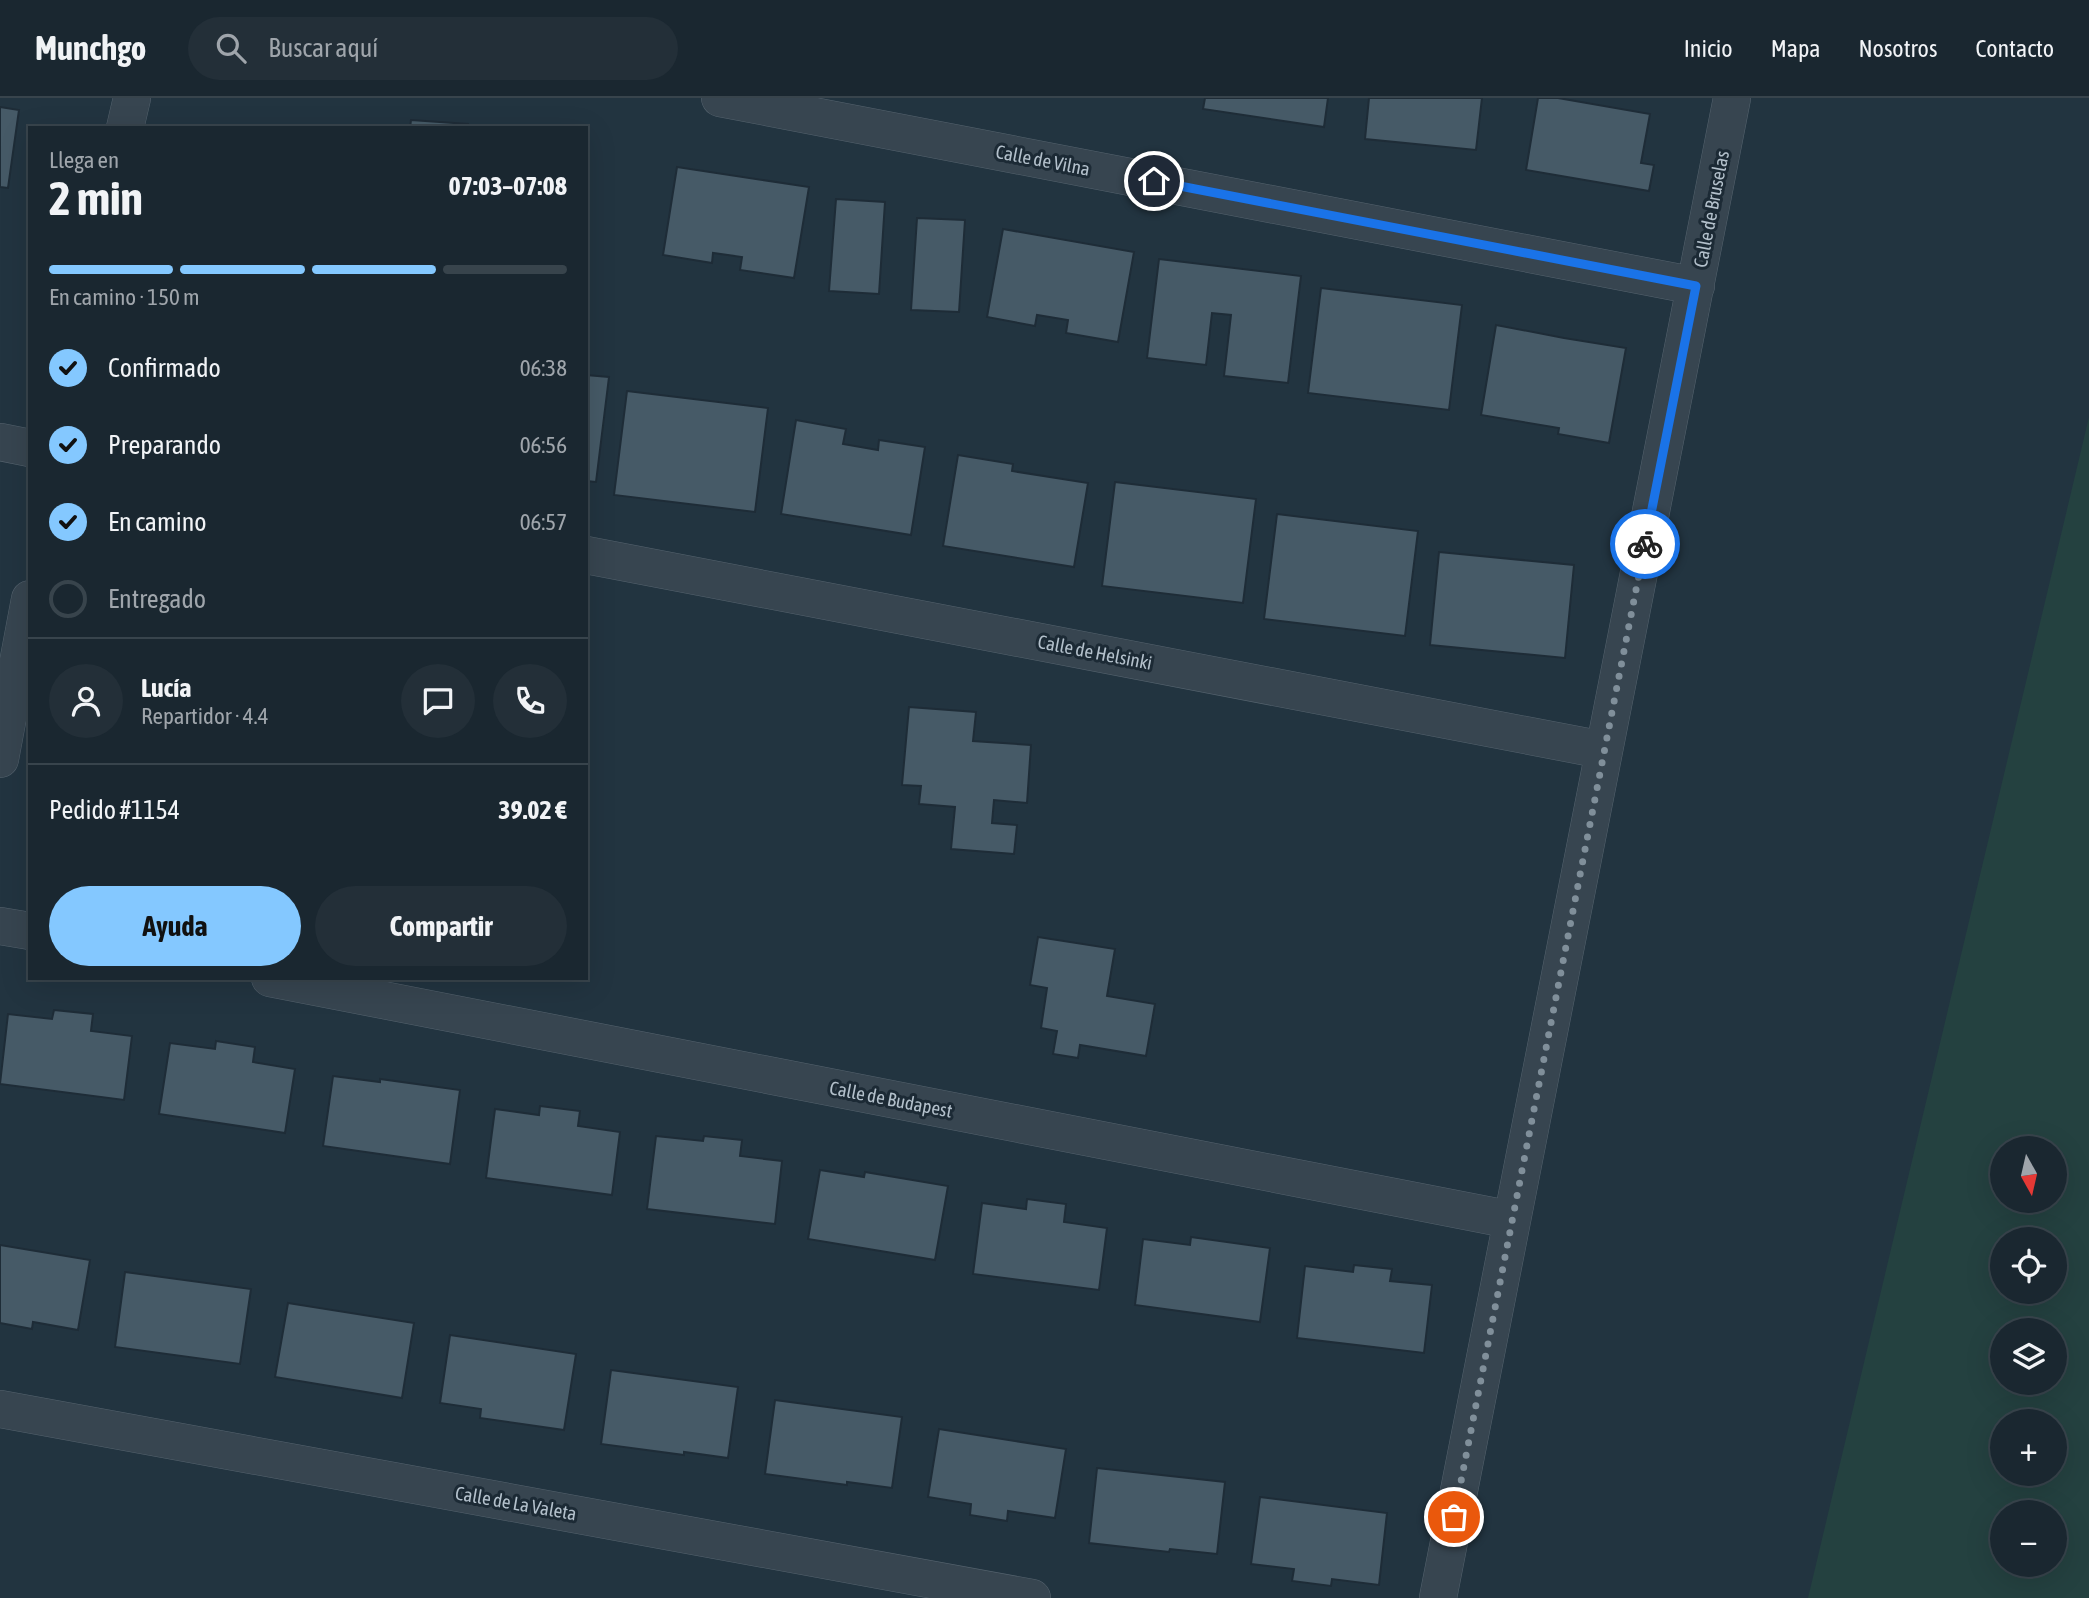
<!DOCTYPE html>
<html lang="es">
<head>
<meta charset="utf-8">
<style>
	:root { --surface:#1a2730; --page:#232f38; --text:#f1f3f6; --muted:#9fa5ab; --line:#38444c; --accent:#84c8ff }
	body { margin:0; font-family:"Asap Condensed",sans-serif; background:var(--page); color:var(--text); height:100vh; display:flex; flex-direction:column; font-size:26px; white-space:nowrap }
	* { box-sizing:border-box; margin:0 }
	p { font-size:23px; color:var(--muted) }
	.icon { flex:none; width:38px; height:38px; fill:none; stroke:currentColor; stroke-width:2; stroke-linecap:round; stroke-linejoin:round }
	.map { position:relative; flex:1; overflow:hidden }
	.details { position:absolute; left:28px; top:28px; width:560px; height:854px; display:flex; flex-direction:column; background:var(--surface); border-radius:0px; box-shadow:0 7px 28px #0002,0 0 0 2px var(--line) }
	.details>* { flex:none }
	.needle { width:46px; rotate:172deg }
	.tools { position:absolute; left:1990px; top:1038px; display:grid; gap:14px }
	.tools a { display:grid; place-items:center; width:77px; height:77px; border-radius:50%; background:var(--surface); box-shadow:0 7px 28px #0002,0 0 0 2px var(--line); font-size:35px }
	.pin { position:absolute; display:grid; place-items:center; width:60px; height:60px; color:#fff; margin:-30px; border:4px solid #fff; border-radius:50%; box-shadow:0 2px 7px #0007 }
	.courier { position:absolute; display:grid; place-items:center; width:70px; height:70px; margin:-35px; border:5px solid #1a73e8; border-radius:50%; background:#fff; color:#222; box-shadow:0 2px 9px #0007 }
	.head em { font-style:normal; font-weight:700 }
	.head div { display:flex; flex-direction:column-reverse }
	.head { display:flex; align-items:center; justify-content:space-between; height:119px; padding:0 21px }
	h1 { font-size:46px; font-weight:700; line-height:52px }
	.bar { display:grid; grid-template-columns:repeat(4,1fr); gap:10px 7px; align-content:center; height:84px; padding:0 21px }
	.bar i { height:9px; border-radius:5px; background:var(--line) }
	.bar .current { background:var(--accent) }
	.bar p { grid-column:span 4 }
	.line { display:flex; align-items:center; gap:18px; padding:0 21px; border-top:2px solid var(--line) }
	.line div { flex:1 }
	.round { display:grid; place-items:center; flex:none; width:74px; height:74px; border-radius:37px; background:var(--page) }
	ol { padding:0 21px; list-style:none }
	li { display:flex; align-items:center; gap:21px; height:77px }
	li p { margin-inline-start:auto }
	li .icon { padding:7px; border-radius:50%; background:var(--accent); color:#111; stroke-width:4 }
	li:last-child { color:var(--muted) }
	li i { width:38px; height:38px; border:4px solid var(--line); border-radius:50% }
	.primary-button { display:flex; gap:14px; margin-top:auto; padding:14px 21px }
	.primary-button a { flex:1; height:80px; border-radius:42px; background:var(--accent); color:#111; font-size:28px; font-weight:700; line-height:80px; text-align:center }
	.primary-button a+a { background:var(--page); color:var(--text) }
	header { display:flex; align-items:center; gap:42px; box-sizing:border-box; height:98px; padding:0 35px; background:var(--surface); border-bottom:2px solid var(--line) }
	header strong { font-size:33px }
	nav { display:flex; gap:38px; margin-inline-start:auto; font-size:24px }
	.search { width:490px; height:63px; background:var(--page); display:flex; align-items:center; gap:18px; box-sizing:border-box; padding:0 24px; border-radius:38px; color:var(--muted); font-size:26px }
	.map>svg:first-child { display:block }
	.green { fill:#244140; fill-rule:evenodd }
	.building { fill:#465a67; stroke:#1e2c37; stroke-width:2 }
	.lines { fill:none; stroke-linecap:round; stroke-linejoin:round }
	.street-casing { stroke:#55636e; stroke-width:38 }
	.street { stroke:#374550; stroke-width:37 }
	.done { stroke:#808f9a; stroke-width:7; stroke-dasharray:0 12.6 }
	.route { stroke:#1a73e8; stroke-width:9 }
	.labels { text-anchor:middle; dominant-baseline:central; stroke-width:6; stroke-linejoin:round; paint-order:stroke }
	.street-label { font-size:19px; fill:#b3c0cb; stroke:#1c2a35 }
</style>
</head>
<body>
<header>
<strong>Munchgo</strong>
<div class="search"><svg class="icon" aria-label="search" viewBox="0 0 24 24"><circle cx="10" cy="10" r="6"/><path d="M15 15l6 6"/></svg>Buscar aquí</div>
<nav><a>Inicio</a><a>Mapa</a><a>Nosotros</a><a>Contacto</a></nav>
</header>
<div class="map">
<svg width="2089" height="1500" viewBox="0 0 2089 1500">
	<rect width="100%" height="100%" fill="#223440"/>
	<path class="green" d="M 2089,319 L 2089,1500 L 1808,1500 ZM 2002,1050 L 2054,1050 L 2054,1102 L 2002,1102 ZM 2002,1141 L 2054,1141 L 2054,1194 L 2002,1194 ZM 2002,1232 L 2054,1232 L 2054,1284 L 2002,1284 ZM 2002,1323 L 2054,1323 L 2054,1376 L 2002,1376 ZM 2002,1414 L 2054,1414 L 2054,1466 L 2002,1466 Z"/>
	<path class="building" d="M 1205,0 L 1328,0 L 1324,29 L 1203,11 Z
		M 1369,0 L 1482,0 L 1476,52 L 1365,41 Z
		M 1538,0 L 1558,0 L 1650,16 L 1641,65 L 1654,67 L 1649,93 L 1526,72 Z
		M 0,9 L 19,12 L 8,90 L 0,89 Z
		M 411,22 L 468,26 L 468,30 L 410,30 Z
		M 677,69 L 809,89 L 794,180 L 740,172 L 742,159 L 713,155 L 712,165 L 663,157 Z
		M 836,101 L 885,104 L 879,196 L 829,193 Z
		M 917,120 L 965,122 L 959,214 L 911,212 Z
		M 1003,131 L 1134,154 L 1118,244 L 1066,235 L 1068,222 L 1037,217 L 1035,228 L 987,219 Z
		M 1159,161 L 1301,178 L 1288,285 L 1224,278 L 1231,217 L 1212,215 L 1206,267 L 1147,260 Z
		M 1321,190 L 1462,207 L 1449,312 L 1308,295 Z
		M 1496,227 L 1564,240 L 1626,250 L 1609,345 L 1558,336 L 1559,330 L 1481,317 Z
		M 586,277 L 609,279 L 596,384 L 586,383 Z
		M 627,293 L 768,310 L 755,414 L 614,397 Z
		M 796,322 L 846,331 L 843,346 L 878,352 L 879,342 L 925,349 L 911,437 L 781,416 Z
		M 958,357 L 1013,366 L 1012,373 L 1088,385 L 1074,469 L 943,448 Z
		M 1115,384 L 1256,401 L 1243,505 L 1102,488 Z
		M 1277,416 L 1418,433 L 1405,538 L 1264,521 Z
		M 1439,454 L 1574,467 L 1565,560 L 1430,547 Z
		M 909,609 L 976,614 L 973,643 L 1031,647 L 1027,705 L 994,702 L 992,725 L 1017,727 L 1014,756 L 951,751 L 955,709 L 919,706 L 921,688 L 902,687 Z
		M 1038,839 L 1115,851 L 1107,898 L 1155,906 L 1146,958 L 1080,947 L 1078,960 L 1053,956 L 1057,933 L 1041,930 L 1047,890 L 1030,887 Z
		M 54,912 L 93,916 L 91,933 L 132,938 L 124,1002 L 0,986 L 8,916 L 52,921 Z
		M 216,943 L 255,949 L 253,964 L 295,971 L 285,1035 L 159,1016 L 170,945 L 215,951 Z
		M 333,978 L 380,984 L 380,981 L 460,992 L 450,1066 L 323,1048 Z
		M 540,1008 L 580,1013 L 578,1028 L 620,1034 L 612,1097 L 486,1080 L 495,1011 L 539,1017 Z
		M 656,1038 L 703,1043 L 704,1038 L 742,1042 L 740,1058 L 782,1063 L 775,1126 L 647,1111 Z
		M 820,1072 L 864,1079 L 865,1074 L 948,1088 L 935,1162 L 808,1141 Z
		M 1027,1101 L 1066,1106 L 1064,1124 L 1107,1130 L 1099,1192 L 973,1176 L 982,1105 L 1026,1111 Z
		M 1191,1139 L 1270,1150 L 1260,1224 L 1135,1207 L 1143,1141 L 1190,1147 Z
		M 0,1147 L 90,1162 L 78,1232 L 33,1224 L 32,1231 L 0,1225 Z
		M 1354,1167 L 1392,1171 L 1390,1183 L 1432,1187 L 1424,1255 L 1297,1240 L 1305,1168 L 1353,1174 Z
		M 125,1174 L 251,1191 L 240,1266 L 115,1249 Z
		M 288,1205 L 414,1225 L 402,1300 L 275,1279 Z
		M 450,1237 L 576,1256 L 564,1332 L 480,1320 L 481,1311 L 440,1305 Z
		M 611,1272 L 738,1289 L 728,1360 L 684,1354 L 684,1357 L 601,1346 Z
		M 775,1302 L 902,1319 L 892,1390 L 847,1384 L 847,1387 L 765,1376 Z
		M 939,1331 L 1066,1351 L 1055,1420 L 1008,1413 L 1007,1423 L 970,1417 L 971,1406 L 928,1399 Z
		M 1097,1370 L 1225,1384 L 1217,1456 L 1170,1451 L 1169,1454 L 1089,1445 Z
		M 1260,1399 L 1387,1415 L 1379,1487 L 1332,1481 L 1331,1488 L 1292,1483 L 1294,1471 L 1251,1466 Z"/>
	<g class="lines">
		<defs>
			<path id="street" d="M 720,0 L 1696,188
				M 125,30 L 132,0
				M 0,344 L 30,350
				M 586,457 L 1603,652
				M 0,661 L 30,501
				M 0,828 L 30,833
				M 270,880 L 1512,1122
				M 0,1311 L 1032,1500
				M 1438,1500 L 1732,0"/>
		</defs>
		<use href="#street" class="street-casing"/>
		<use href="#street" class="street"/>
	</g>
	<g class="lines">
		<path class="done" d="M 1454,1419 L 1645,446"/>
		<path class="route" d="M 1154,83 L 1696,188 L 1645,446"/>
	</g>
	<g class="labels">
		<g class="street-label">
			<text transform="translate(1043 62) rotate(11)">Calle de Vilna</text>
			<text transform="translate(1711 111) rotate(-79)">Calle de Bruselas</text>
			<text transform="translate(1095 554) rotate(11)">Calle de Helsinki</text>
			<text transform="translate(891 1001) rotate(11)">Calle de Budapest</text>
			<text transform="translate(516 1405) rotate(10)">Calle de La Valeta</text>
		</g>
	</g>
</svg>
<div class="tools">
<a><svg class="needle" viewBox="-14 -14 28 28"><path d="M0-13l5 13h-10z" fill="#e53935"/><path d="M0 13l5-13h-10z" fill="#9fa5ab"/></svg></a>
<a><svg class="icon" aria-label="locate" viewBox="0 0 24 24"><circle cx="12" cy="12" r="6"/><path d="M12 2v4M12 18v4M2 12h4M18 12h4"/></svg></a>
<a><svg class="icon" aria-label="layers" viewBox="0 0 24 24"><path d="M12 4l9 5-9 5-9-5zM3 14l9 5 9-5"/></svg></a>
<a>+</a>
<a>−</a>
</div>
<div class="pin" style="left:1454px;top:1419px;background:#ea580c"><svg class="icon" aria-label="bag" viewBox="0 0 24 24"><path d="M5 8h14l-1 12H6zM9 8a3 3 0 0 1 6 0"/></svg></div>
<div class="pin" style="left:1154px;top:83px;background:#1f2937"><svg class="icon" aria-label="home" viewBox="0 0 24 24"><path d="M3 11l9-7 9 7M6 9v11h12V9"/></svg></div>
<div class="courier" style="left:1645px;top:446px"><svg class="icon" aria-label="bike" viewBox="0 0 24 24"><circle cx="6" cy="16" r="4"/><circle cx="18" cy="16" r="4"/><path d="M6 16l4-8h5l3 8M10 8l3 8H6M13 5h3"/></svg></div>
<section class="details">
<div class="head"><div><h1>2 min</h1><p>Llega en</p></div><em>07:03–07:08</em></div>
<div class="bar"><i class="current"></i><i class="current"></i><i class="current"></i><i></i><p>En camino · 150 m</p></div>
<ol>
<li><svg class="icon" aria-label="check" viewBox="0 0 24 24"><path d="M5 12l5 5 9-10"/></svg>Confirmado<p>06:38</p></li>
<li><svg class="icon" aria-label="check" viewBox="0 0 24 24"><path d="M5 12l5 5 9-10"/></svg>Preparando<p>06:56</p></li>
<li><svg class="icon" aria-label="check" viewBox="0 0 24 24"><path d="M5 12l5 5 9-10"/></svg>En camino<p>06:57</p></li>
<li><i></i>Entregado</li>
</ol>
<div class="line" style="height:126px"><a class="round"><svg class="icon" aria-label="person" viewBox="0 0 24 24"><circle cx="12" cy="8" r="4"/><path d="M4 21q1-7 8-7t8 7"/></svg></a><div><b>Lucía</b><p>Repartidor · 4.4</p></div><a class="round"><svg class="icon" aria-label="chat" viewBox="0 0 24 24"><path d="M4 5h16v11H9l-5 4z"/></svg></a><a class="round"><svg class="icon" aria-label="phone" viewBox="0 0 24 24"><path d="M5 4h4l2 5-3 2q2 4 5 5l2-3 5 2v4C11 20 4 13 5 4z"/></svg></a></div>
<div class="line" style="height:91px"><div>Pedido #1154</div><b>39.02 €</b></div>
<div class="primary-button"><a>Ayuda</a><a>Compartir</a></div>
</section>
</div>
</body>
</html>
